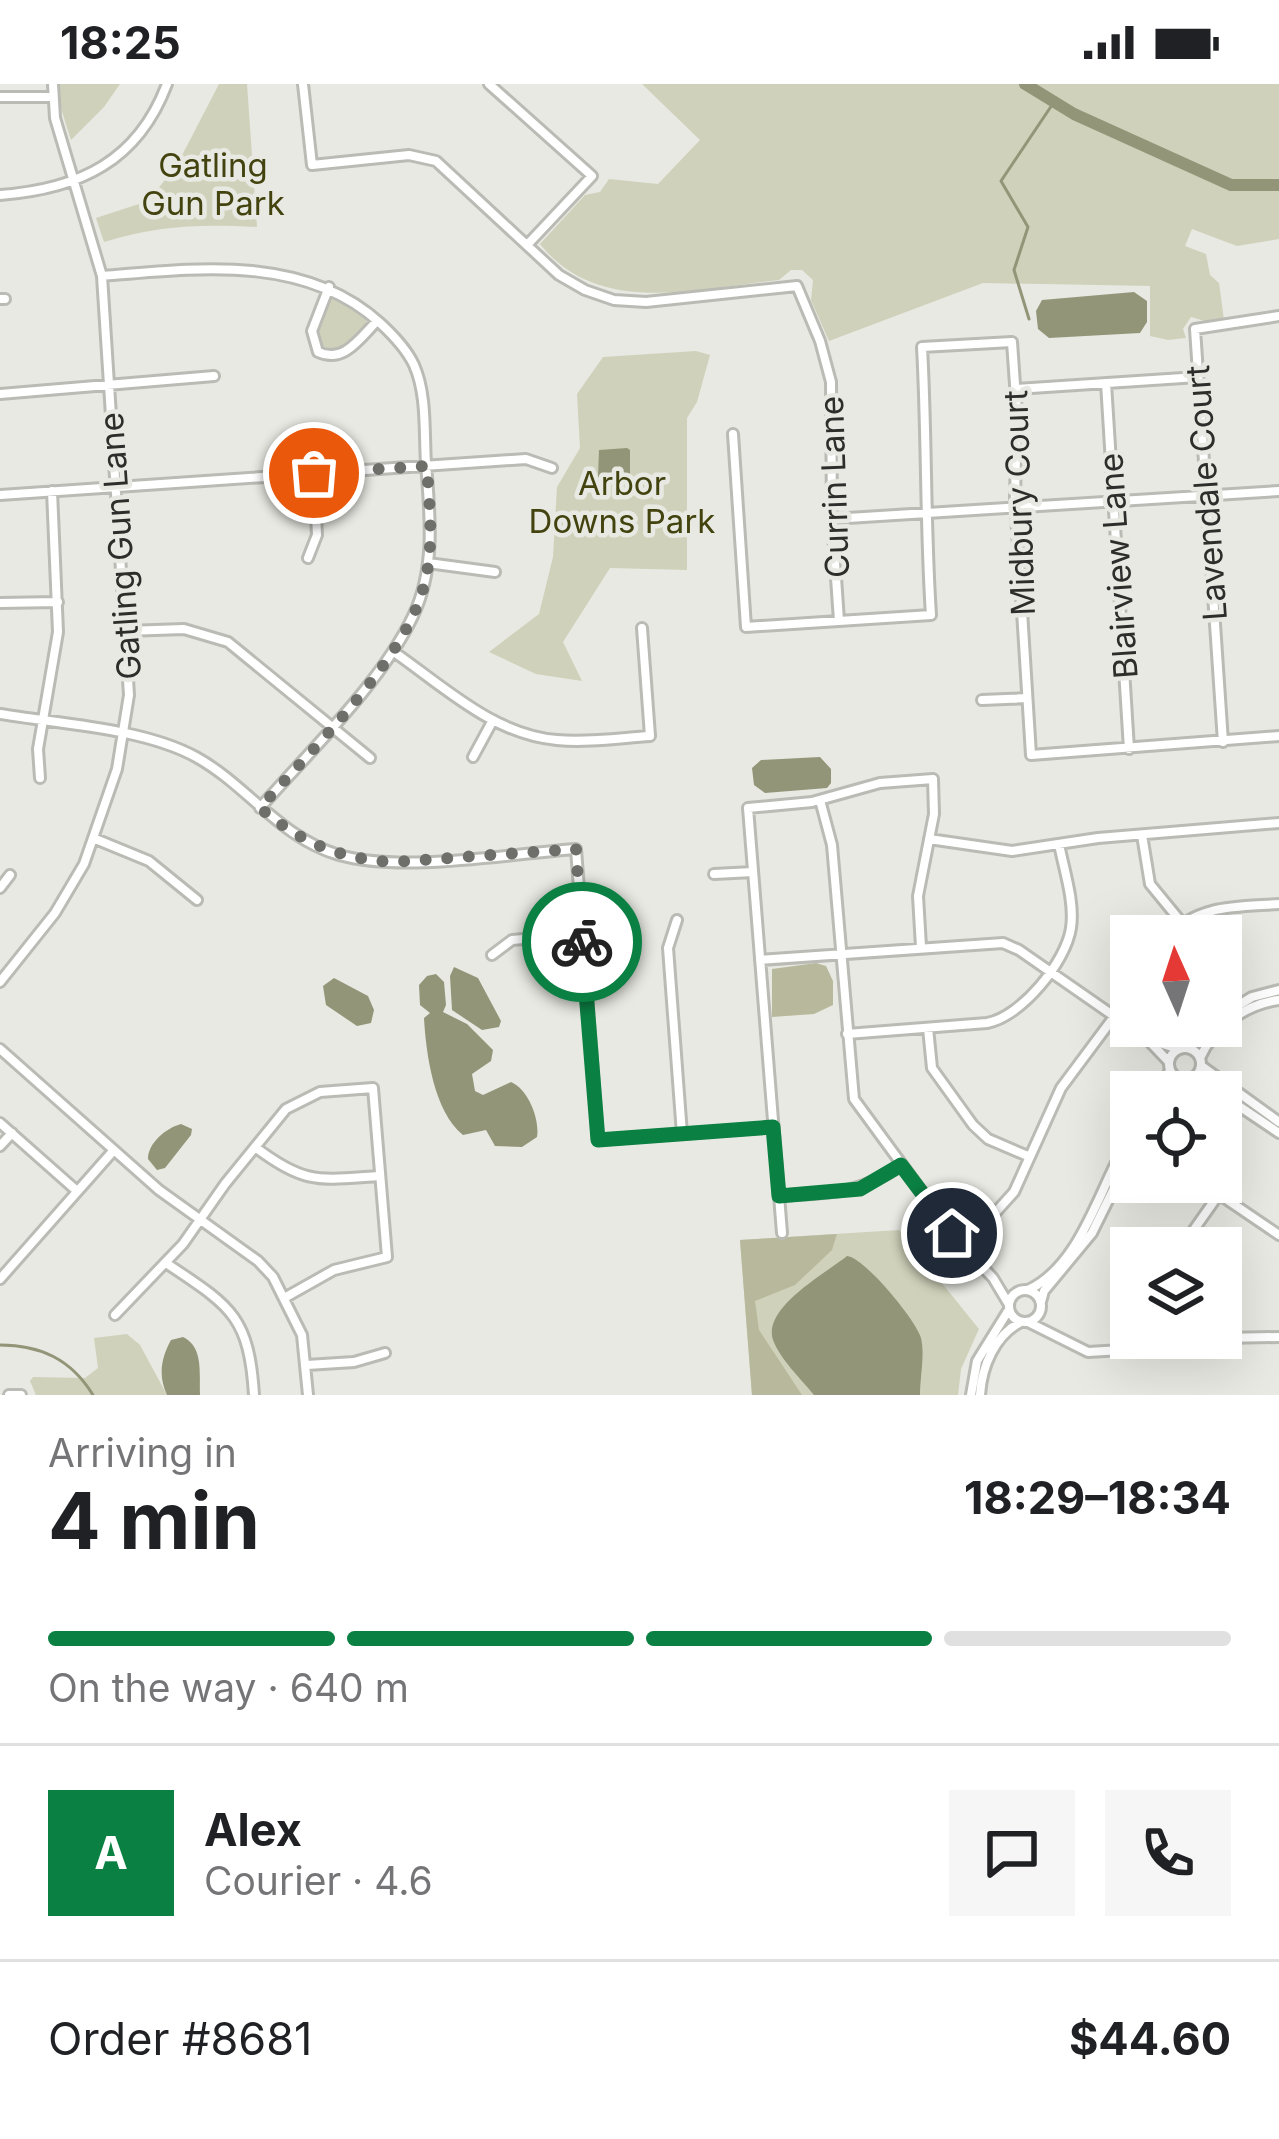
<!DOCTYPE html>
<html lang="en">
<head>
<meta charset="utf-8">
<style>
	:root { --surface:#fff; --page:#f6f6f6; --text:#202124; --muted:#757577; --line:#e0e0e0; --accent:#0b8043 }
	body { margin:0; font-family:Inter,sans-serif; background:var(--page); color:var(--text); height:100vh; display:flex; flex-direction:column; font-size:45px; white-space:nowrap }
	* { box-sizing:border-box; margin:0 }
	p { font-size:39px; color:var(--muted) }
	.icon { flex:none; width:66px; height:66px; fill:none; stroke:currentColor; stroke-width:2; stroke-linecap:round; stroke-linejoin:round }
	.map { position:relative; height:1311px; overflow:hidden }
	.drawer { display:flex; flex-direction:column; background:var(--surface); flex:1 }
	.drawer>* { flex:none }
	.needle { width:78px; rotate:357deg }
	.controls { position:absolute; left:1110px; top:831px; display:grid; gap:24px }
	.controls a { display:grid; place-items:center; width:132px; height:132px; border-radius:0px; background:var(--surface); box-shadow:0 12px 48px #0002; font-size:60px }
	.pin { position:absolute; display:grid; place-items:center; width:102px; height:102px; color:#fff; margin:-51px; border:6px solid #fff; border-radius:50%; box-shadow:0 3px 12px #0007 }
	.courier { position:absolute; display:grid; place-items:center; width:120px; height:120px; margin:-60px; border:9px solid #0b8043; border-radius:50%; background:#fff; color:#222; box-shadow:0 3px 15px #0007 }
	.head em { font-style:normal; font-weight:700 }
	.head div { display:flex; flex-direction:column-reverse }
	.head { display:flex; align-items:center; justify-content:space-between; height:204px; padding:0 48px }
	h1 { font-size:78px; font-weight:700; line-height:90px }
	.bar { display:grid; grid-template-columns:repeat(4,1fr); gap:18px 12px; align-content:center; height:144px; padding:0 48px }
	.bar i { height:15px; border-radius:9px; background:var(--line) }
	.bar .current { background:var(--accent) }
	.bar p { grid-column:span 4 }
	.line { display:flex; align-items:center; gap:30px; padding:0 48px; border-top:3px solid var(--line) }
	.line div { flex:1 }
	.round { display:grid; place-items:center; flex:none; width:126px; height:126px; border-radius:0px; background:var(--page) }
	.status { display:flex; justify-content:space-between; align-items:center; height:84px; padding:0 60px; background:var(--surface); direction:ltr }
	.status svg { height:33px; fill:currentColor }
	.map>svg:first-child { display:block }
	.green { fill:#d0d1ba }
	.forest { fill:#b8b99c }
	.water { fill:#939578 }
	.lines { fill:none; stroke-linecap:round; stroke-linejoin:round }
	.stream { stroke:#939578; stroke-width:3 }
	.river { stroke:#939578; stroke-width:12 }
	.minor-casing { stroke:#bbbbb5; stroke-width:14 }
	.minor { stroke:#fff; stroke-width:8 }
	.done { stroke:#6e6f6b; stroke-width:12; stroke-dasharray:0 21.6 }
	.route { stroke:#0b8043; stroke-width:15 }
	.labels { text-anchor:middle; dominant-baseline:central; stroke-width:9; stroke-linejoin:round; paint-order:stroke }
	.park-label { font-size:33px; fill:#434310; stroke:#e8e9e2 }
	.street-label { font-size:33px; fill:#2d2e2b; stroke:#e8e9e2 }
</style>
</head>
<body>
<div class="status"><b>18:25</b><svg viewBox="0 0 49 12"><path d="M0 12V9h3v3zM5 12V6h3v6zM10 12V3h3v9zM15 12V0h3v12zM26 1h20v11H26zM47 4h2v5h-2z"/></svg></div>
<div class="map">
<svg width="1279" height="1311" viewBox="0 0 1279 1311">
	<rect width="100%" height="100%" fill="#e8e9e2"/>
	<path class="green" d="M 59,0 L 120,0 L 104,23 L 71,56 L 58,15 Z
		M 219,0 L 247,0 L 257,143 C 200,140 159,141 104,158 L 96,134 L 148,117 L 177,81 Z
		M 642,0 L 1279,0 L 1279,155 L 1237,162 L 1192,145 L 1185,162 L 1206,170 L 1210,191 L 1219,199 L 1224,236 L 1208,238 L 1191,233 L 1183,245 L 1186,254 L 1168,256 L 1150,252 L 1150,202 L 983,199 L 829,257 L 811,216 L 813,196 L 802,186 L 791,186 L 779,196 C 698,204 599,234 540,160 L 585,111 L 600,108 L 609,95 L 658,100 L 700,56 Z
		M 336,213 L 366,232 L 367,242 C 352,256 343,271 322,265 L 315,247 L 330,215 Z
		M 696,267 L 710,271 L 697,318 L 687,334 L 687,486 L 610,484 L 563,558 L 582,597 L 536,590 L 489,568 L 539,530 L 553,473 L 557,403 L 580,364 L 577,310 L 603,273 Z
		M 899,1146 L 979,1245 L 961,1285 L 958,1311 L 752,1311 L 740,1156 Z
		M 127,1250 L 140,1261 L 167,1311 L 36,1311 L 30,1297 L 33,1293 L 85,1294 L 98,1284 L 94,1254 Z"/>
	<path class="forest" d="M 816,879 L 826,882 L 833,897 L 833,921 L 814,930 L 772,933 L 772,885 Z
		M 837,1150 L 832,1166 L 795,1201 L 755,1217 L 759,1246 L 802,1311 L 752,1311 L 740,1156 Z"/>
	<path class="water" d="M 1134,208 L 1147,217 L 1147,238 L 1140,249 L 1049,254 L 1038,245 L 1036,227 L 1042,216 Z
		M 627,364 L 630,366 L 630,395 L 598,393 L 599,366 Z
		M 820,673 L 831,685 L 831,699 L 827,704 L 765,709 L 754,701 L 752,684 L 761,676 Z
		M 454,883 L 478,894 L 501,937 L 499,943 L 482,946 L 452,926 L 450,892 Z
		M 436,890 L 444,898 L 446,921 L 443,928 L 467,940 L 493,966 L 491,977 L 472,990 L 475,1007 L 483,1011 L 511,998 C 528,1005 540,1035 537,1053 L 522,1063 L 495,1062 L 486,1046 L 463,1051 C 434,1028 426,970 424,934 L 430,929 L 420,921 L 419,901 L 427,892 Z
		M 334,894 L 368,912 L 374,926 L 371,939 L 357,942 L 326,921 L 323,902 Z
		M 181,1040 L 192,1045 L 191,1051 L 165,1084 L 157,1086 L 148,1075 C 148,1059 166,1044 181,1040 Z
		M 847,1172 C 864,1173 916,1236 921,1254 C 925,1271 920,1293 920,1311 L 814,1311 C 801,1295 780,1275 773,1256 C 762,1224 826,1189 847,1172 Z
		M 183,1253 C 204,1263 199,1290 200,1311 L 167,1311 C 158,1292 161,1274 171,1256 Z"/>
	<g class="lines">
		<path class="stream" d="M 1029,235 L 1014,186 L 1028,143 L 1001,97 L 1054,18
			M 0,1261 C 40,1261 71,1275 93,1311"/>
		<path class="river" d="M 1025,0 L 1074,30 L 1231,101 L 1279,101"/>
		<defs>
			<path id="minor" d="M 303,0 L 312,81 L 409,71 L 436,77 L 559,191 L 585,206 L 614,216 L 646,218 L 797,202 L 820,257 L 831,298 L 832,435 L 839,537
				M 489,0 L 592,92 L 528,160
				M 0,13 L 53,13
				M 0,111 C 80,105 138,77 167,0
				M 102,192 C 196,184 305,170 380,239 C 393,251 406,264 414,281 C 427,310 424,348 426,380 C 430,431 436,484 413,532 C 382,598 309,668 260,724
				M 329,203 L 312,247 L 318,268 C 344,280 360,254 377,237
				M 0,215 L 5,215
				M 1106,299 L 1129,665
				M 1016,305 L 1198,293
				M 0,310 L 214,292
				M 733,350 L 746,543 L 931,531 C 925,442 927,353 922,263 L 1012,258 L 1017,329 L 1015,415 L 1031,671 L 1279,652
				M 0,411 L 526,375 L 552,384
				M 832,435 L 1279,407
				M 308,474 L 317,451 L 314,389
				M 428,479 L 495,488
				M 0,519 L 58,518
				M 126,547 L 184,545 L 228,558 L 370,674
				M 394,568 C 443,602 494,651 557,656 C 587,659 620,654 650,652 L 642,544
				M 982,616 L 1027,614
				M 0,630 C 60,640 143,644 196,673 C 247,701 280,754 339,771 C 404,789 506,770 576,765 L 598,1056 L 773,1043
				M 1223,658 L 1195,245 L 1279,232
				M 473,673 L 493,636
				M 40,694 L 38,665 L 58,548 L 52,407
				M 820,716 L 832,761 L 854,1015 L 958,1157 L 993,1194 L 1008,1219
				M 1142,751 L 1150,800 L 1182,839
				M 93,754 L 149,777 L 197,816
				M 929,755 L 1012,767 L 1098,754 L 1279,739
				M 714,790 L 753,788
				M 0,804 L 10,791
				M 677,836 L 668,864 L 682,1050
				M 1171,852 C 1196,820 1241,823 1279,820
				M 492,871 L 512,856 L 582,850
				M 760,876 L 1003,859 L 1019,866 L 1147,955 L 1169,978
				M 0,898 L 55,829 L 84,780 L 117,685 L 129,611 L 102,192 L 55,34 L 53,0
				M 1221,932 L 1252,913 L 1279,906
				M 928,944 L 932,984 L 973,1041 L 988,1055 L 1030,1073
				M 847,950 L 987,939 C 1021,933 1066,878 1071,844 C 1075,818 1064,786 1059,760
				M 1148,955 L 1178,965
				M1169 980a16 16 0 1 1 32 0a16 16 0 1 1-32 0Z
				M 1187,964 L 1211,942
				M 0,965 L 159,1106 L 258,1177 L 273,1193 L 302,1251 L 308,1311
				M 1200,974 C 1214,943 1246,920 1279,916
				M 1203,983 L 1279,1038
				M 1193,995 L 1218,1008
				M 1159,1008 L 1169,988
				M 1221,1010 L 1279,1049
				M 0,1039 L 77,1107
				M 0,1062 L 12,1049
				M 255,1063 C 305,1101 319,1096 379,1092
				M 1201,1098 L 1279,1151
				M 779,1112 C 828,1109 860,1111 901,1081
				M 782,1149 L 748,724 L 812,718 L 880,699 L 933,695 L 934,730 L 918,812 L 921,863
				M 958,1157 L 995,1129 L 1014,1108 L 1061,1004 L 1131,910
				M 1181,1164 L 1219,1110
				M 166,1179 C 230,1222 249,1231 254,1311
				M 0,1195 L 114,1066
				M1009 1222a16 16 0 1 1 32 0a16 16 0 1 1-32 0Z
				M 1028,1206 C 1083,1181 1101,1097 1131,1051
				M 1041,1218 L 1044,1207 L 1092,1149 L 1131,1070
				M 115,1231 L 183,1160 L 225,1100 L 286,1025 L 320,1008 L 373,1004 L 387,1173 L 334,1186 L 286,1213
				M 1028,1238 L 1088,1268 L 1174,1263 L 1220,1254
				M 1221,1254 L 1279,1253
				M 307,1281 L 354,1278 L 385,1269
				M 9,1311 L 21,1311
				M 971,1311 L 977,1277 L 1008,1227
				M 980,1311 C 982,1282 995,1251 1021,1238"/>
		</defs>
		<use href="#minor" class="minor-casing"/>
		<use href="#minor" class="minor"/>
	</g>
	<g class="lines">
		<path class="done" d="M 314,389 L 427,382 C 429,419 434,456 426,493 C 411,572 313,663 260,724 C 300,758 340,775 393,778 L 576,765 L 582,858"/>
		<path class="route" d="M 582,858 L 598,1056 L 773,1043 L 779,1112 L 860,1105 L 901,1081 L 952,1149"/>
	</g>
	<g class="labels">
		<g class="park-label">
			<text x="213" y="81">Gatling<tspan x="213" dy="38">Gun Park</tspan></text>
			<text x="622" y="399">Arbor<tspan x="622" dy="38">Downs Park</tspan></text>
		</g>
		<g class="street-label">
			<text transform="translate(834 403) rotate(-92)">Currin Lane</text>
			<text transform="translate(1206 409) rotate(-94)">Lavendale Court</text>
			<text transform="translate(1019 419) rotate(-92)">Midbury Court</text>
			<text transform="translate(120 462) rotate(-94)">Gatling Gun Lane</text>
			<text transform="translate(1118 482) rotate(-94)">Blairview Lane</text>
		</g>
	</g>
</svg>
<div class="controls">
<a><svg class="needle" viewBox="-14 -14 28 28"><path d="M0-13l5 13h-10z" fill="#e53935"/><path d="M0 13l5-13h-10z" fill="#757577"/></svg></a>
<a><svg class="icon" aria-label="locate" viewBox="0 0 24 24"><circle cx="12" cy="12" r="6"/><path d="M12 2v4M12 18v4M2 12h4M18 12h4"/></svg></a>
<a><svg class="icon" aria-label="layers" viewBox="0 0 24 24"><path d="M12 4l9 5-9 5-9-5zM3 14l9 5 9-5"/></svg></a>
</div>
<div class="pin" style="left:314px;top:389px;background:#ea580c"><svg class="icon" aria-label="bag" viewBox="0 0 24 24"><path d="M5 8h14l-1 12H6zM9 8a3 3 0 0 1 6 0"/></svg></div>
<div class="pin" style="left:952px;top:1149px;background:#1f2937"><svg class="icon" aria-label="home" viewBox="0 0 24 24"><path d="M3 11l9-7 9 7M6 9v11h12V9"/></svg></div>
<div class="courier" style="left:582px;top:858px"><svg class="icon" aria-label="bike" viewBox="0 0 24 24"><circle cx="6" cy="16" r="4"/><circle cx="18" cy="16" r="4"/><path d="M6 16l4-8h5l3 8M10 8l3 8H6M13 5h3"/></svg></div>
</div>
<section class="drawer">
<div class="head"><div><h1>4 min</h1><p>Arriving in</p></div><em>18:29–18:34</em></div>
<div class="bar"><i class="current"></i><i class="current"></i><i class="current"></i><i></i><p>On the way · 640 m</p></div>
<div class="line" style="height:216px"><b class="round" style="background:var(--accent);color:#fff">A</b><div><b>Alex</b><p>Courier · 4.6</p></div><a class="round"><svg class="icon" aria-label="chat" viewBox="0 0 24 24"><path d="M4 5h16v11H9l-5 4z"/></svg></a><a class="round"><svg class="icon" aria-label="phone" viewBox="0 0 24 24"><path d="M5 4h4l2 5-3 2q2 4 5 5l2-3 5 2v4C11 20 4 13 5 4z"/></svg></a></div>
<div class="line" style="height:156px"><div>Order #8681</div><b>$44.60</b></div>
</section>
</body>
</html>
